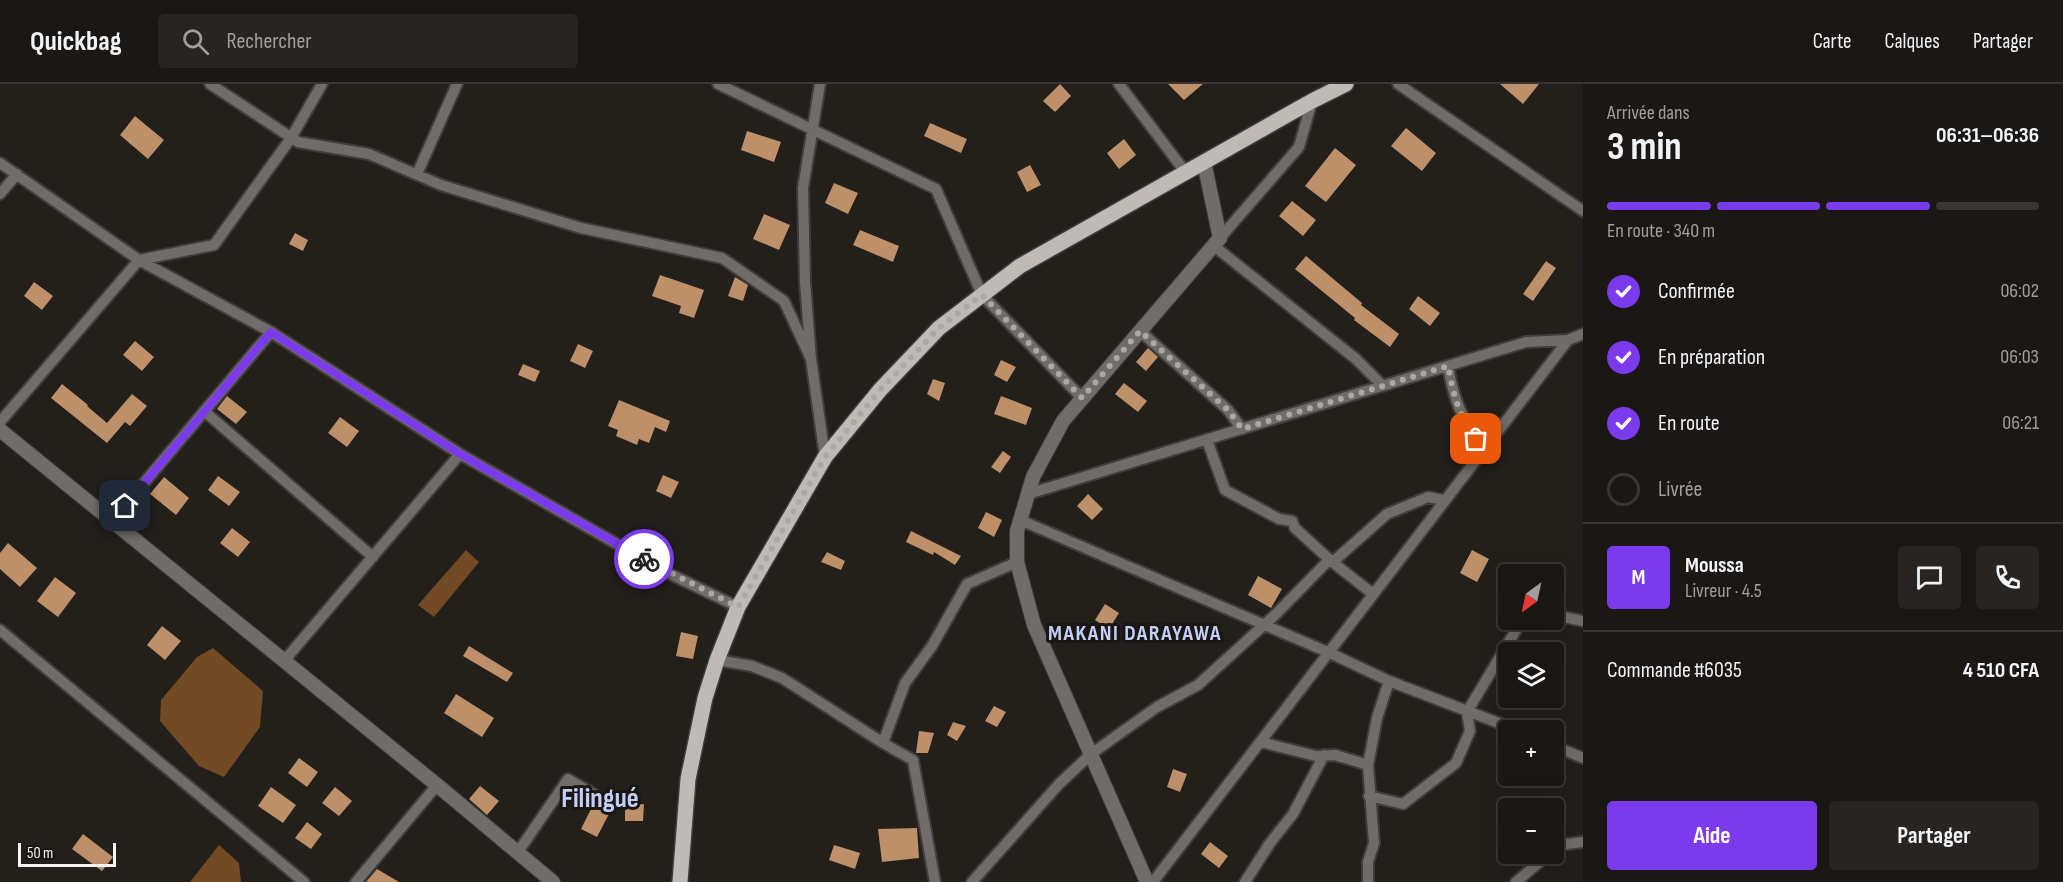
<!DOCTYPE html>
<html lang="fr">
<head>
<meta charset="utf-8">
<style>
	:root { --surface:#1a1714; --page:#272422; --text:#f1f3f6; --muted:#9f9fa0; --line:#383634; --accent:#7c3aed }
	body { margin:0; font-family:"Sofia Sans Condensed",sans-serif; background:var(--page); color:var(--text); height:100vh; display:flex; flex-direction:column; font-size:22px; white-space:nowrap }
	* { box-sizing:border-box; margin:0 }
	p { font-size:20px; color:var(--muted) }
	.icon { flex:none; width:33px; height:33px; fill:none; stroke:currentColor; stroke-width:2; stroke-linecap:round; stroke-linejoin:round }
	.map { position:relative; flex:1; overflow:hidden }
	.details { display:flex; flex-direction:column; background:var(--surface); width:480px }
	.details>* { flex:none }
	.needle { width:39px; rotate:213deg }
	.tools { position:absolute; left:1498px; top:480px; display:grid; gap:12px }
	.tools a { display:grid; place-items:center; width:66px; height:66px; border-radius:6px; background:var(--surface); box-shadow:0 6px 24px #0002,0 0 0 2px var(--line); font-size:30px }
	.scale { position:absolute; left:18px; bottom:15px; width:98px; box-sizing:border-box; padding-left:6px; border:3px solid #f6f3f0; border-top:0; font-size:16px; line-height:21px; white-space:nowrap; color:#f6f3f0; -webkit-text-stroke:4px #1a1612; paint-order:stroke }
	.pin { position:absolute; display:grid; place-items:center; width:51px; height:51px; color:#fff; margin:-26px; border-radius:12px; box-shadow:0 3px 9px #0006 }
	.courier { position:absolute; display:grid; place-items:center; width:60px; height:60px; margin:-30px; border:4px solid #7c3aed; border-radius:50%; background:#fff; color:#222; box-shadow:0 2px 8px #0007 }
	.summary em { font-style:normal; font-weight:700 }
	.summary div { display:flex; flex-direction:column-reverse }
	.summary { display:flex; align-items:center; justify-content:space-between; height:102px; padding:0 24px }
	h1 { font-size:39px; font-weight:700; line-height:45px }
	.bar { display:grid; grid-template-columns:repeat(4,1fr); gap:9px 6px; align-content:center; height:72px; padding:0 24px }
	.bar i { height:8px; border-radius:4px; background:var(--line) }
	.bar .current { background:var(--accent) }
	.bar p { grid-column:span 4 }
	.line { display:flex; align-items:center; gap:15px; padding:0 24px; border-top:2px solid var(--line) }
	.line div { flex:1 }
	.round { display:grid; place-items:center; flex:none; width:63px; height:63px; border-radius:6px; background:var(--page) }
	ol { padding:0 24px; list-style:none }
	li { display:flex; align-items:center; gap:18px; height:66px }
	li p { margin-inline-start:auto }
	li .icon { padding:6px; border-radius:50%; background:var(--accent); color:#fff; stroke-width:4 }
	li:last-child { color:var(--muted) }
	li i { width:33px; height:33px; border:3px solid var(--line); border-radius:50% }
	.cta { display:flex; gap:12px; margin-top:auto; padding:12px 24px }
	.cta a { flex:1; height:69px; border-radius:6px; background:var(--accent); color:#fff; font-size:24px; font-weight:700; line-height:69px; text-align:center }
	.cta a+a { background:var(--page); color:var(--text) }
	header { display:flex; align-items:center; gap:36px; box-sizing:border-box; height:84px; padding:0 30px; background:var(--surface); border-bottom:2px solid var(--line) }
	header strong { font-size:28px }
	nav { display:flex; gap:33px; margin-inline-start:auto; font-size:21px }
	.search { width:420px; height:54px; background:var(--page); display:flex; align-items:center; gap:15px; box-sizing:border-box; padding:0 21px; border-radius:6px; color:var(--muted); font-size:22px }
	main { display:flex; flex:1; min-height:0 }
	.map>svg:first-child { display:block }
	.water { fill:#724a24 }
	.building { fill:#bd9069 }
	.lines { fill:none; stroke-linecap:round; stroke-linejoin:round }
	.minor-casing { stroke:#413d39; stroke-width:14 }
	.tertiary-casing { stroke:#413d39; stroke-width:16 }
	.primary-casing { stroke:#413d39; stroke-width:18 }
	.minor { stroke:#6f6c6a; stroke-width:10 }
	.tertiary { stroke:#6f6c6a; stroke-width:14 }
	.primary { stroke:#bfbab6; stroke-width:15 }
	.done { stroke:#aca9a5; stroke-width:6; stroke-dasharray:0 10.8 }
	.route { stroke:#7c3aed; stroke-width:8 }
	.labels { text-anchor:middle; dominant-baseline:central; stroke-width:6; stroke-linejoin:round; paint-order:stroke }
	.district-label { font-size:22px; font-weight:bold; letter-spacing:1.5px; fill:#c3cff9; stroke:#1a1612 }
	.town-label { font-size:28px; font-weight:bold; fill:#c3cff9; stroke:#1a1612 }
</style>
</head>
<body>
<header>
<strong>Quickbag</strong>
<div class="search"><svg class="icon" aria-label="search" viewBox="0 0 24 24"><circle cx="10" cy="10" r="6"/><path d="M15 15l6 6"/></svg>Rechercher</div>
<nav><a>Carte</a><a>Calques</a><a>Partager</a></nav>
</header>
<main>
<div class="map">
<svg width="1583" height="798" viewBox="0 0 1583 798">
	<rect width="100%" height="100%" fill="#231f1b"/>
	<path class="water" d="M 466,466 L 479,478 L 434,533 L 418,521 Z
		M 213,564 L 263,607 L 260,643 L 224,693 L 199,682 L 160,637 L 161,616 L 197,573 Z
		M 219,761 L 239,779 L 241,798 L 190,798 Z"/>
	<path class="building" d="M 1060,0 L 1071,12 L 1055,28 L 1043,17 Z
		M 1168,0 L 1203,0 L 1184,16 Z
		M 1500,0 L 1539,0 L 1523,20 Z
		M 135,32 L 164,56 L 148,75 L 120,51 Z
		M 930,39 L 967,55 L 961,69 L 924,52 Z
		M 1406,44 L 1436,69 L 1422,87 L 1391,62 Z
		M 747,47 L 781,58 L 774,78 L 741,66 Z
		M 1124,55 L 1136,71 L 1119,85 L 1107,69 Z
		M 1335,64 L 1356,81 L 1326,118 L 1305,102 Z
		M 1030,81 L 1041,101 L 1027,108 L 1017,88 Z
		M 834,99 L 858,109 L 848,130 L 825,119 Z
		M 1292,117 L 1316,136 L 1303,152 L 1279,132 Z
		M 764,130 L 790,141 L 779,166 L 753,155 Z
		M 860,146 L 899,162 L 893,178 L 853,161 Z
		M 295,149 L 308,156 L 303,167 L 289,160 Z
		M 1306,172 L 1362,219 L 1361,221 L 1399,250 L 1390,263 L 1354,236 L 1355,234 L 1295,185 Z
		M 1546,177 L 1556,184 L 1533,217 L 1523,210 Z
		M 660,191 L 704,206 L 694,234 L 679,229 L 681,222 L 652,212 Z
		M 735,193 L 748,201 L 743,217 L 728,212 Z
		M 34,198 L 53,212 L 42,226 L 24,212 Z
		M 1418,212 L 1440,229 L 1430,242 L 1409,225 Z
		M 135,257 L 154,273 L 142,287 L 123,271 Z
		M 578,260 L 593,267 L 585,284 L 570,277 Z
		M 1148,264 L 1158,273 L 1146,287 L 1136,278 Z
		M 1001,276 L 1016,283 L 1007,298 L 994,291 Z
		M 523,280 L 540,287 L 535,298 L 518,291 Z
		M 933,295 L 945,299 L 939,317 L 927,310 Z
		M 1124,299 L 1147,317 L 1138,328 L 1115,310 Z
		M 62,300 L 88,321 L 87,322 L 107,339 L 132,310 L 147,322 L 130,342 L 125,338 L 107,359 L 51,314 Z
		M 227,312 L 247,328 L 236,340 L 217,325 Z
		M 1001,312 L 1032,324 L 1026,341 L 994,330 Z
		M 619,316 L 670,337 L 666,348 L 655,343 L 649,359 L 639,355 L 637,361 L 616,352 L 618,346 L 608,342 Z
		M 340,333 L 359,347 L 347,363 L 328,349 Z
		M 1003,367 L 1011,373 L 1000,389 L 991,383 Z
		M 663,391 L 679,398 L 671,414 L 656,407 Z
		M 218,392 L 240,408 L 229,422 L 208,406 Z
		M 164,393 L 189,414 L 176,431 L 150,410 Z
		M 1088,410 L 1103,425 L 1092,436 L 1077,422 Z
		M 986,428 L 1002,436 L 994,453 L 978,444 Z
		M 232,444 L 250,458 L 238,473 L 220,459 Z
		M 911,447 L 961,472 L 955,481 L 934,468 L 933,471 L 906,458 Z
		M 8,459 L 37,484 L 20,503 L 0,485 L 0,469 Z
		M 1472,466 L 1489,475 L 1477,498 L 1460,489 Z
		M 827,468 L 845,477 L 841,486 L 821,478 Z
		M 1258,492 L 1282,505 L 1271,524 L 1248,511 Z
		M 55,493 L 76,509 L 58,533 L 37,517 Z
		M 1105,520 L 1119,529 L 1109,545 L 1095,536 Z
		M 162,542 L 181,557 L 165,576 L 147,561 Z
		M 681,548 L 698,552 L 693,575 L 676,572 Z
		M 469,562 L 513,589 L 507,598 L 463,572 Z
		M 456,610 L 494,634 L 482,653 L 444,629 Z
		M 994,622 L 1006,628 L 997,643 L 985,637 Z
		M 953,638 L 966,642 L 957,657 L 947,651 Z
		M 919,647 L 934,649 L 928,669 L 916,669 Z
		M 299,674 L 318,688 L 307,703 L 288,689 Z
		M 1173,685 L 1187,690 L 1180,708 L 1167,703 Z
		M 480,702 L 499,717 L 487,731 L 469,715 Z
		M 271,703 L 296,721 L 283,739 L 258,722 Z
		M 335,703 L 352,717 L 339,732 L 322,719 Z
		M 594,719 L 610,728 L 597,753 L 581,745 Z
		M 644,720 L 643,737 L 625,737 L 625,722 Z
		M 307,738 L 322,750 L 311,765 L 295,754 Z
		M 917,744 L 919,774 L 882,778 L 878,745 Z
		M 83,750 L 113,773 L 102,787 L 72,765 Z
		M 1210,758 L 1228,772 L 1219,784 L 1201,770 Z
		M 834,761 L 860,769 L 855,785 L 829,776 Z
		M 377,785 L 399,798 L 366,798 Z"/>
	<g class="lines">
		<defs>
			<path id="minor" d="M 210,0 L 298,58 L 369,70 L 441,101 L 581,144 L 722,174 L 784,217 L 811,275
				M 718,0 L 936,105 L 982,211 L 1082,314
				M 820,0 L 803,104 L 805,198 L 811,275 L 825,373
				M 1119,0 L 1186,89
				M 1398,0 L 1583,127
				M 0,79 L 139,176 L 271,248 L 460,370 L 664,487 L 738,523
				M 417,90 L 457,0
				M 0,110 L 17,90
				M 1220,154 L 1299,63 L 1312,17
				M 1214,162 L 1356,275 L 1383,302
				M 1140,247 L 1228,326 L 1242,345
				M 1448,282 C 1454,317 1462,337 1485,365
				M 204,327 L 373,473
				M 0,338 L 139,176 L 214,161 L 291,54 L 322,0
				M 1207,356 L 1225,406 L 1279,435 L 1292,437 L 1295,444 L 1331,477 L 1373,510
				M 1028,410 L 1526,258 L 1568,256
				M 1020,436 L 1330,569 L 1389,597 L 1517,646
				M 111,438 L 271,248
				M 1554,531 L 1583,537
				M 0,546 L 304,798
				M 717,576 L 752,582 L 782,594 L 883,659
				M 284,577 L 460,370
				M 1261,658 L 1316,672 L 1335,671 L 1368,681
				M 1554,662 L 1583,674
				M 1369,712 L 1403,720 L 1456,679 L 1470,647 L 1467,628 L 1522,536
				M 1554,765 L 1559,761 L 1583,758
				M 518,768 L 568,695 L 600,714
				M 356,798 L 437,701
				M 935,798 L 913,676 L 883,659 L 905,599 L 932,562 L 967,500 L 1017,478
				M 972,798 L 1059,700 L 1091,670 L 1157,623 L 1198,601 L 1275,531 L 1326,479 L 1335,476 L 1387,430 L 1428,413 L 1443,416
				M 1153,798 L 1568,256 L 1583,250
				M 1245,798 L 1270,759 L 1293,730 L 1324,671
				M 1368,798 L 1368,778 L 1374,759 L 1368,681 L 1377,634 L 1389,597
				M 1516,798 L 1549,770"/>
			<path id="tertiary" d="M 0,346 L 437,701 L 553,798
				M 1147,798 L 1034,541 L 1017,478 L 1017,447 L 1033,393 L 1063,337 L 1220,154 L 1204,78"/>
			<path id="primary" d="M 680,798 L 688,695 L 705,614 L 717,576 L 738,523 L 825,373 L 880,306 L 939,244 L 1020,182 L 1312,17 L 1346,0"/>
		</defs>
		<use href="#minor" class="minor-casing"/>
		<use href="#tertiary" class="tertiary-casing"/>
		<use href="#primary" class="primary-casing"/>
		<use href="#minor" class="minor"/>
		<use href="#tertiary" class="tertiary"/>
		<use href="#primary" class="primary"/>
	</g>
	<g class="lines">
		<path class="done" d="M 644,475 L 738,523 L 825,373 L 880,306 L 939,244 L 982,211 L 1082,314 L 1140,247 L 1228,326 L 1242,345 L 1448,282 C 1453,308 1459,334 1476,355"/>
		<path class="route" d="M 125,422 L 271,248 L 460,370 L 644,475"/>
	</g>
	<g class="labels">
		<g class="district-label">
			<text x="1135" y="549">MAKANI DARAYAWA</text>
		</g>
		<g class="town-label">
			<text x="600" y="714">Filingué</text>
		</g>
	</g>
</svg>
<div class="tools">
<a><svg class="needle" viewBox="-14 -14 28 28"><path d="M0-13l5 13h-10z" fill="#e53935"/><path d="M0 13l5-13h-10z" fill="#9f9fa0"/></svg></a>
<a><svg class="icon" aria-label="layers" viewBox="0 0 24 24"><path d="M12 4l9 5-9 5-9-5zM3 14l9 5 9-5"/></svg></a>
<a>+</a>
<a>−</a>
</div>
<div class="scale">50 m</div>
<div class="pin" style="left:1476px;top:355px;background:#ea580c"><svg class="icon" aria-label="bag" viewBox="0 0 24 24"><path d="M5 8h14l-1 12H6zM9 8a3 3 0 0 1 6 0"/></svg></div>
<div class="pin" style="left:125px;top:422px;background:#1f2937"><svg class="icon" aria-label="home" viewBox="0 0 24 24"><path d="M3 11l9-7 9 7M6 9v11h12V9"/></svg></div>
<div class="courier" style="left:644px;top:475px"><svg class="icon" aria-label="bike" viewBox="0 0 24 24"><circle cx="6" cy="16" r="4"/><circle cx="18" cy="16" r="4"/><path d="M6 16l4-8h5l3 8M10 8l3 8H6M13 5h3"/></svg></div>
</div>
<section class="details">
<div class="summary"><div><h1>3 min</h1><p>Arrivée dans</p></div><em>06:31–06:36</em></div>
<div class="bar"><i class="current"></i><i class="current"></i><i class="current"></i><i></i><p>En route · 340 m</p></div>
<ol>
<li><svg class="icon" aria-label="check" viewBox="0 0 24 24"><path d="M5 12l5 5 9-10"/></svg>Confirmée<p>06:02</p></li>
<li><svg class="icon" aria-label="check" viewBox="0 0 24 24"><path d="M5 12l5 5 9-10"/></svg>En préparation<p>06:03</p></li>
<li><svg class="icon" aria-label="check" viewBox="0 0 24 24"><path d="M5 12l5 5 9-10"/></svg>En route<p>06:21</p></li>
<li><i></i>Livrée</li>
</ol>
<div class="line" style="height:108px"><b class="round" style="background:var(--accent);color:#fff">M</b><div><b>Moussa</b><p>Livreur · 4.5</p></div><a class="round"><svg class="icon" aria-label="chat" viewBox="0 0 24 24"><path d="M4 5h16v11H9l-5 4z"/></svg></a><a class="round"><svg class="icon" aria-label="phone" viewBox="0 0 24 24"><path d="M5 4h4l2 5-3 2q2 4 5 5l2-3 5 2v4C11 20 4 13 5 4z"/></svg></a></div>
<div class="line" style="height:78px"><div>Commande #6035</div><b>4 510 CFA</b></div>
<div class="cta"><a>Aide</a><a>Partager</a></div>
</section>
</main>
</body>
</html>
